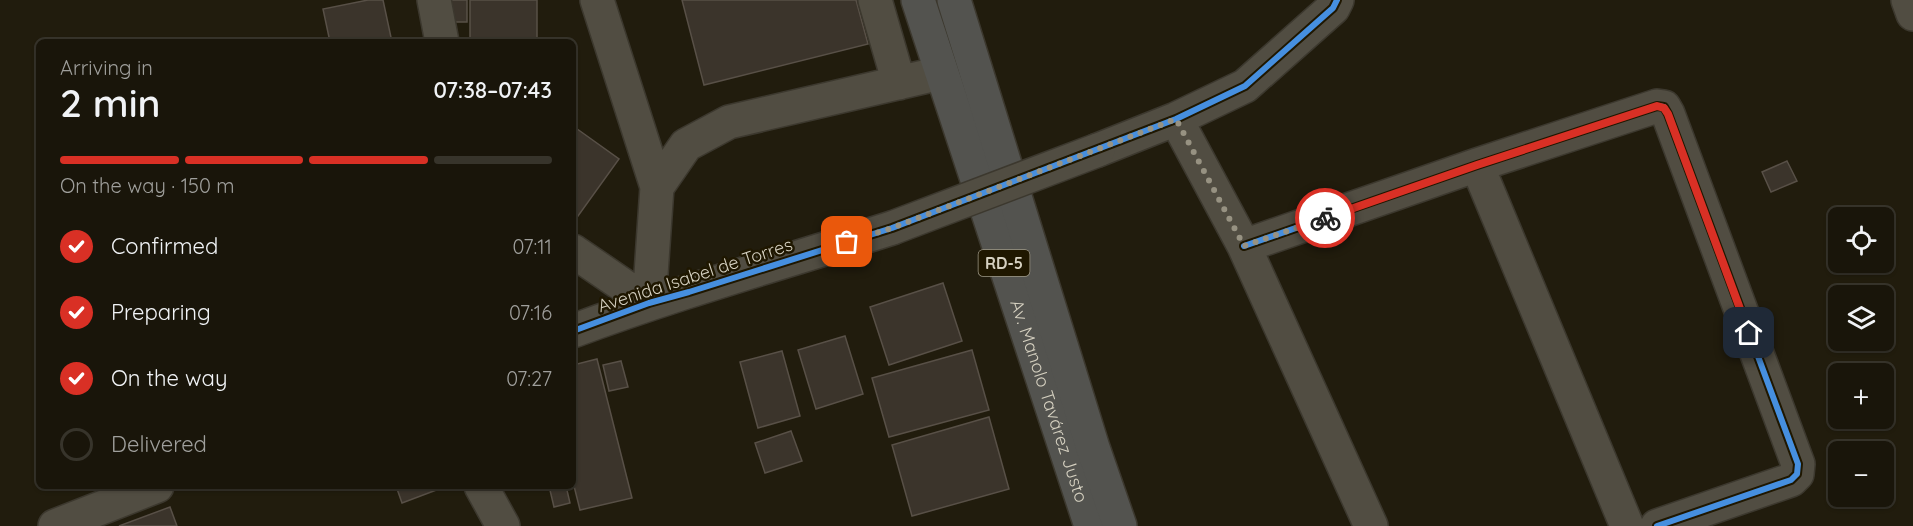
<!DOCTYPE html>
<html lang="en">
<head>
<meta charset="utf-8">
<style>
	:root { --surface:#19150a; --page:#262218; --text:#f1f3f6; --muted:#9f9f9c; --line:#37342b; --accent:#d93025 }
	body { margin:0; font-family:Quicksand,sans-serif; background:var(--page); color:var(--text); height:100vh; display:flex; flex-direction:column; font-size:22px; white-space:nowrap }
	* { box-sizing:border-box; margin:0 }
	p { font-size:20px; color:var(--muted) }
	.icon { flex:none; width:33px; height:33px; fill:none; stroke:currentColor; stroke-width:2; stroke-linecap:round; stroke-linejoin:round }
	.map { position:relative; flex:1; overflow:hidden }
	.sheet { position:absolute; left:36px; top:39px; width:540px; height:450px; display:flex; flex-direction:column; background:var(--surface); border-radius:9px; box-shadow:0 2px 4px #0004,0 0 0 2px var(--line) }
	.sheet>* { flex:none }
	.tools { position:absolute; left:1828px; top:207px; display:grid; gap:12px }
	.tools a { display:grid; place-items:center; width:66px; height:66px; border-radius:9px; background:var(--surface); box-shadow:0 2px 4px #0004,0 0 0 2px var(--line); font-size:30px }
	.pin { position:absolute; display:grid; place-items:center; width:51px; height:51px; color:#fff; margin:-26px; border-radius:12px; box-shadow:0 3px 9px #0006 }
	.courier { position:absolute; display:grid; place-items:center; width:60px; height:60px; margin:-30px; border:4px solid #d93025; border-radius:50%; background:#fff; color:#222; box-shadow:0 2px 8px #0007 }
	.overview em { font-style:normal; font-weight:600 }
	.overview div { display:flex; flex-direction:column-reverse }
	.overview { display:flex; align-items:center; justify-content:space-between; height:102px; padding:0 24px }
	h1 { font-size:39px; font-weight:600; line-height:45px }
	.bar { display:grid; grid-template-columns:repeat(4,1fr); gap:9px 6px; align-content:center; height:72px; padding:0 24px }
	.bar i { height:8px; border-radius:4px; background:var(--line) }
	.bar .selected { background:var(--accent) }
	.bar p { grid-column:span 4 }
	ol { padding:0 24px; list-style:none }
	li { display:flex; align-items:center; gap:18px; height:66px }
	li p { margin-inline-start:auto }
	li .icon { padding:6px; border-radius:50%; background:var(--accent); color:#fff; stroke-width:4 }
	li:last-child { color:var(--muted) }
	li i { width:33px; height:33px; border:3px solid var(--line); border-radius:50% }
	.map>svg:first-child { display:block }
	.building { fill:#3b342b; stroke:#585047; stroke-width:1.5 }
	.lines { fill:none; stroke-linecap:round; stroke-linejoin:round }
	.minor-casing { stroke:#3c382e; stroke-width:36 }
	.major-casing { stroke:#3c382e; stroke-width:36 }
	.minor { stroke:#514d42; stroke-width:33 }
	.major { stroke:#53534f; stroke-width:33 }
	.minor-bridge-casing { stroke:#3c382e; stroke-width:36; stroke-linecap:butt }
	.minor-bridge { stroke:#514d42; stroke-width:33 }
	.cycleway-casing { stroke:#1f1700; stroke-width:10 }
	.cycleway { stroke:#468fdf; stroke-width:6 }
	.done { stroke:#979282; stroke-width:6; stroke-dasharray:0 10.8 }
	.route { stroke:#d93025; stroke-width:8 }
	.labels { text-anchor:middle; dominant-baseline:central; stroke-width:5; stroke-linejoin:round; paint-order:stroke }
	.shield { fill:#1f1700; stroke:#9f9987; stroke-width:1.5 }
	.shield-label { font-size:16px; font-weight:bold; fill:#d6d1c1 }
	.street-label { font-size:18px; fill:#d6d1c1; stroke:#1f1700 }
</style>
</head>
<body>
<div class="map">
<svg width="1913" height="526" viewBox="0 0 1913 526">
	<rect width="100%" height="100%" fill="#211c0d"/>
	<path class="building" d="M 368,0 L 383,0 L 392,42 L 330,42 L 323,9 Z
		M 441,0 L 467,0 L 467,22 L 441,22 Z
		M 470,0 L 537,0 L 537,42 L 470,42 Z
		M 682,0 L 856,0 L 868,44 L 704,85 Z
		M 573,126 L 619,159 L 573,223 Z
		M 1787,161 L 1797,181 L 1771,192 L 1762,172 Z
		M 943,283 L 962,341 L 889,365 L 870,307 Z
		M 845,336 L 863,394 L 816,409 L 798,350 Z
		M 972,350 L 989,410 L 889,437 L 872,378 Z
		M 782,351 L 800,416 L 758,428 L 740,362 Z
		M 597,359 L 632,498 L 580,510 L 573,482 L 573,365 Z
		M 621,361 L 628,387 L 609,391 L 603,365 Z
		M 989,417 L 1009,489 L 912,516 L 892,445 Z
		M 791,431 L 802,461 L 765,473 L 755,443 Z
		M 396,486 L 447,486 L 402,503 Z
		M 549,486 L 566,486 L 570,503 L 554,507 Z
		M 170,507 L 177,526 L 119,526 Z"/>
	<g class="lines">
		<defs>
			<path id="minor" d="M 434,0 L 442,42
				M 597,0 L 657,187
				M 875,0 L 899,83
				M 1908,0 L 1913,14
				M 1176,119 L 1244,246 L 1371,526
				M 1098,150 L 1176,119 L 1245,86 L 1333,8 L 1337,0
				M 1477,165 L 1627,526
				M 1244,246 L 1477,165 L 1657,106 L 1664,107 L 1668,114 L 1798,464 L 1797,474 L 1791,480 L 1657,526
				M 573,251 L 649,303
				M 649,303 L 657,187 L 686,145 L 729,122 L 941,73
				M 573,331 C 678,292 785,262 892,228
				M 481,486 L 503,526
				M 55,526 L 157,486"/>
			<g id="major">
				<path id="s1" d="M 918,0 L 1091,526"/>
				<path d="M 954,0 L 1093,448 L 1120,526"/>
			</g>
		</defs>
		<use href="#minor" class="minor-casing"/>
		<use href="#major" class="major-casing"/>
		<use href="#minor" class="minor"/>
		<use href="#major" class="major"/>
		<defs>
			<path id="minor-bridge" d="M 892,228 L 1098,150"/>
		</defs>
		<use href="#minor-bridge" class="minor-bridge-casing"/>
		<use href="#minor-bridge" class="minor-bridge"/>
		<defs>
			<path id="cycleway" d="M 1244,246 L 1477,165 L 1657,106 L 1664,107 L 1668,114 L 1798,464 L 1797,474 L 1791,480 L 1657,526
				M 573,331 L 649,303 L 689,292 L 892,228 L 1176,119 L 1245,86 L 1333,8 L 1337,0"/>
		</defs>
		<use href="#cycleway" class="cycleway-casing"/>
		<use href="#cycleway" class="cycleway"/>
	</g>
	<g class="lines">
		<path class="done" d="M 847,242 L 892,228 L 1176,119 L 1244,246 L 1325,218"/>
		<path class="route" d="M 1325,218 L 1477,165 L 1657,106 L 1664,108 L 1668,114 L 1749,333"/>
	</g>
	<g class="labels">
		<rect class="shield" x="978.5" y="250" width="51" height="26" rx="4.5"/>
		<g class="shield-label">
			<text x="1004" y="263">RD-5</text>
		</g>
		<g class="street-label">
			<text transform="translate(695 275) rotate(-18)">Avenida Isabel de Torres</text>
			<text stroke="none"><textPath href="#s1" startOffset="422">Av. Manolo Tavárez Justo</textPath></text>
		</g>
	</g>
</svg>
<div class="tools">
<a><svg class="icon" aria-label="locate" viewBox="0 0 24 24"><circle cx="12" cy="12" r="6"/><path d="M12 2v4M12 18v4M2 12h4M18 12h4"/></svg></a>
<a><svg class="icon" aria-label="layers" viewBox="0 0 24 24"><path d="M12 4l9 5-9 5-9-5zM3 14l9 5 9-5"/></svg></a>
<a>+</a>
<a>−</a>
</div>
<div class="pin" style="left:847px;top:242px;background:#ea580c"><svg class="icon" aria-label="bag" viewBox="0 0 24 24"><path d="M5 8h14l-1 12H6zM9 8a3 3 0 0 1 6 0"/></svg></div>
<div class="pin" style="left:1749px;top:333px;background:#1f2937"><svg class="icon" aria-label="home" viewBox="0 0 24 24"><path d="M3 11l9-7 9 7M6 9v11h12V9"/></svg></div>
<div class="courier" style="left:1325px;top:218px"><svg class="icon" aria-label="bike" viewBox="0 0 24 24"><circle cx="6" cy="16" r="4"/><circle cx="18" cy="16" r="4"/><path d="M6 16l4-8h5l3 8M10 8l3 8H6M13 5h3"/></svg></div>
<section class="sheet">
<div class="overview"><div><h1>2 min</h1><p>Arriving in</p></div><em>07:38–07:43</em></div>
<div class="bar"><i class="selected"></i><i class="selected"></i><i class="selected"></i><i></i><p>On the way · 150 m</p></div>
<ol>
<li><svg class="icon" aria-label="check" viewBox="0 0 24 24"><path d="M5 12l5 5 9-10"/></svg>Confirmed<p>07:11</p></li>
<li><svg class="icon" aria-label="check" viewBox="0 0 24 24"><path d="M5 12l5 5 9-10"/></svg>Preparing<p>07:16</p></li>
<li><svg class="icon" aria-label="check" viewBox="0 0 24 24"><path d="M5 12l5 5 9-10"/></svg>On the way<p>07:27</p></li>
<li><i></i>Delivered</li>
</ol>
</section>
</div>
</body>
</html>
